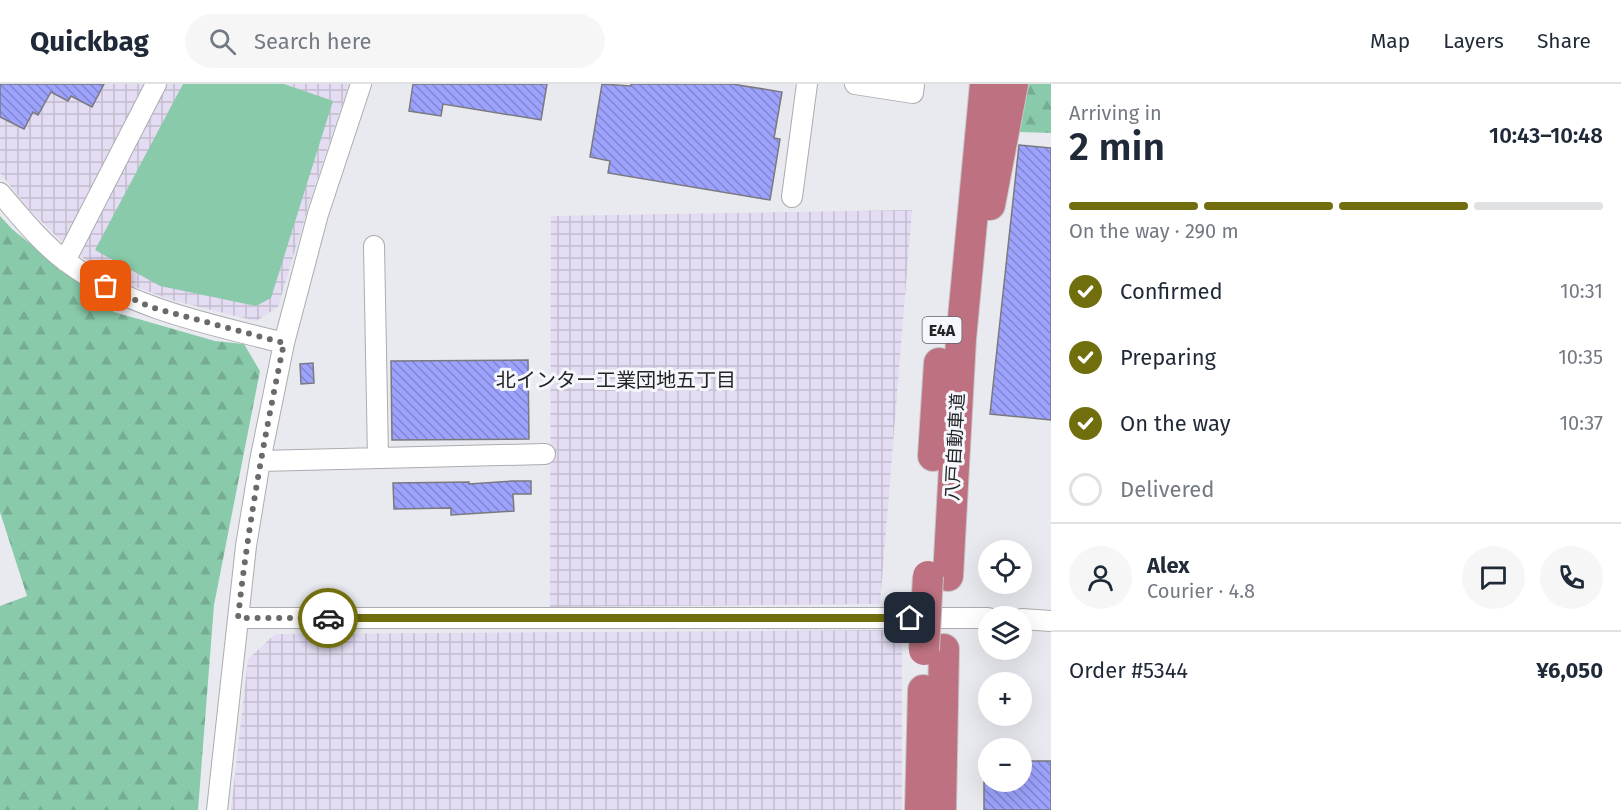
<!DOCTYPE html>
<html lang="en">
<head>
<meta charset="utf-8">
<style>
	:root { --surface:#fff; --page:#f6f6f7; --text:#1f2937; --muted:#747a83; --line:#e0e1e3; --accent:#716e0d }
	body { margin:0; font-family:"Fira Sans","Noto Sans JP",sans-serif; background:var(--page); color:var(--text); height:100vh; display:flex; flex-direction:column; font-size:22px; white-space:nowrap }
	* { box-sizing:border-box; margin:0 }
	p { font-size:20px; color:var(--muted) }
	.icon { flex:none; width:33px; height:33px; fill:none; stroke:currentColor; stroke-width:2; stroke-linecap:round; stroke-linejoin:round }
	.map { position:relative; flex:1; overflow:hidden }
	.details { display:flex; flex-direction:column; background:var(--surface); width:570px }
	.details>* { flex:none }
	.buttons { position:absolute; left:978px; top:456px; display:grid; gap:12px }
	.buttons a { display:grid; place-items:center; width:54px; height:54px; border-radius:50%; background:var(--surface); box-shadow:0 6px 24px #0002; font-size:30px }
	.pin { position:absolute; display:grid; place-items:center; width:51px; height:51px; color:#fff; margin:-26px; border-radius:12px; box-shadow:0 3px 9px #0006 }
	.courier { position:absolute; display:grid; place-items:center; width:60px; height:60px; margin:-30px; border:4px solid #716e0d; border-radius:50%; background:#fff; color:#222; box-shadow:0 2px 8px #0007 }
	.headline em { font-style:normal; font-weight:600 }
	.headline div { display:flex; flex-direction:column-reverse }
	.headline { display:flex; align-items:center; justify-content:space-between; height:102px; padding:0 18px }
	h1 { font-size:39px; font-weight:600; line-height:45px }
	.bar { display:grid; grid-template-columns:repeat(4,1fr); gap:9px 6px; align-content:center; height:72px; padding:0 18px }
	.bar i { height:8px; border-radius:4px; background:var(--line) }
	.bar .active { background:var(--accent) }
	.bar p { grid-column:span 4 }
	.line { display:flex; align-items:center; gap:15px; padding:0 18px; border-top:2px solid var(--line) }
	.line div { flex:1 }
	.round { display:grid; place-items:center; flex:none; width:63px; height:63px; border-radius:32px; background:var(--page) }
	ol { padding:0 18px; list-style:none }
	li { display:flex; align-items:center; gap:18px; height:66px }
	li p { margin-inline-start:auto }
	li .icon { padding:6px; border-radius:50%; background:var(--accent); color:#fff; stroke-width:4 }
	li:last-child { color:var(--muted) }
	li i { width:33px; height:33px; border:3px solid var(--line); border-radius:50% }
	header { display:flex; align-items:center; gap:36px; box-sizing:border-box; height:84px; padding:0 30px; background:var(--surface); border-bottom:2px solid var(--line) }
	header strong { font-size:28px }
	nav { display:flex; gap:33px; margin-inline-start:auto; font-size:21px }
	.search { width:420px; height:54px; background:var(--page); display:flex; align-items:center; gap:15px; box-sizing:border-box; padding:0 21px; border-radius:33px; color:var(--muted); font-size:22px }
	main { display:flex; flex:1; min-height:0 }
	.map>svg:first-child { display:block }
	.industrial { fill:url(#industrial-grid) }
	.forest { fill:url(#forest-firs) }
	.pitch { fill:#89caaa }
	.building { fill:url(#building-back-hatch); stroke:#79797e; stroke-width:1.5 }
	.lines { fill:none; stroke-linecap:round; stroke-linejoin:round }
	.minor-casing { stroke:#abacb0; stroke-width:22 }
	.highway-casing { stroke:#c6c6c7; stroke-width:32 }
	.minor { stroke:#fff; stroke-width:20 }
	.highway { stroke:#be7281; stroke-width:30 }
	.highway-bridge-casing { stroke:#c6c6c7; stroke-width:32; stroke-linecap:butt }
	.highway-bridge { stroke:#be7281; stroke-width:30 }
	.done { stroke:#696a6c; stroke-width:6; stroke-dasharray:0 10.8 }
	.route { stroke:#716e0d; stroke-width:8 }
	.labels { text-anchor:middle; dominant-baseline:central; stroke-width:6; stroke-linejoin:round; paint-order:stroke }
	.shield { fill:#f6f7fc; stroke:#636466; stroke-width:1.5 }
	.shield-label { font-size:16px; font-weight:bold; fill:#242526 }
	.street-label { font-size:18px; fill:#242526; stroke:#f6f7fc }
	.neighbourhood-label { font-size:20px; fill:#242526; stroke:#f6f7fc }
</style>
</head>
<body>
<header>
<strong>Quickbag</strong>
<div class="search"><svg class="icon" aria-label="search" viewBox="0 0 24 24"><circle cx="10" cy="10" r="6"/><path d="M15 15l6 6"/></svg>Search here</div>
<nav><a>Map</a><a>Layers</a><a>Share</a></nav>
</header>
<main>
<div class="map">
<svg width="1051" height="726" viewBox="0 0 1051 726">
	<defs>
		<pattern id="industrial-grid" width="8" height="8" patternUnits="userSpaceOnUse" patternTransform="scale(1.5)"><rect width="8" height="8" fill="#e3dcf2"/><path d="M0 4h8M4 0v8" fill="none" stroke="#c3bdcf"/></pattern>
		<pattern id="forest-firs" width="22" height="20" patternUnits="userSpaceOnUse" patternTransform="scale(1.5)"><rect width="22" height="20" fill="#89caaa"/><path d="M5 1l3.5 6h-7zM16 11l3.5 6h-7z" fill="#76ad92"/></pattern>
		<pattern id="building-back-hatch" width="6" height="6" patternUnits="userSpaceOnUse" patternTransform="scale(1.5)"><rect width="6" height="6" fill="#9da3fd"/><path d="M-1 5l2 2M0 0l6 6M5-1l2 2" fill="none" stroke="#8085cd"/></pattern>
	</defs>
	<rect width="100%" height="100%" fill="#e9eaef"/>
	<path class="industrial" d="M 0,0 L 349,0 L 310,117 L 278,223 L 256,237 L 171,216 L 128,200 L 87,177 L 59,155 L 26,122 L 0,89 Z
		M 912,126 L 880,520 L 550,523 L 551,132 Z
		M 902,546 L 902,726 L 231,726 L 248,575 L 275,550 Z"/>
	<path class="forest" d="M 1028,0 L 1051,0 L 1051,49 L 1019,48 Z
		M 0,132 L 12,145 L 114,228 L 215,257 L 244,260 L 260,287 L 214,521 L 198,726 L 0,726 L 0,522 L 27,512 L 0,428 Z"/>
	<path class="pitch" d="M 183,0 L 284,0 L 333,17 L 271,214 L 256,222 L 160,202 L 95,166 Z"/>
	<path class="building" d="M 0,0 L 104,0 L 92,23 L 71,12 L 68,17 L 51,8 L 38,31 L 33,28 L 24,45 L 0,33 Z
		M 413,0 L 547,0 L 541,36 L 443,20 L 441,32 L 409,27 Z
		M 602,0 L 631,2 L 631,0 L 732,0 L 782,8 L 774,54 L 780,55 L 770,116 L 608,89 L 610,77 L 590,73 Z
		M 1019,61 L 1051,64 L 1051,336 L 990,330 Z
		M 528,276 L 529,355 L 392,356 L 391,277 Z
		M 313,279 L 314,299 L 301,300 L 300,280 Z
		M 512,397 L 531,397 L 531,410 L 513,410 L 514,427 L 451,431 L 451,424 L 394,425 L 393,399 L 469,398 L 469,400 Z
		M 1022,677 L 1051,677 L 1051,726 L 984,726 L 984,698 L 1022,698 Z"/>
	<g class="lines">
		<defs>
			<path id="minor" d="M 855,0 L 913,9 L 914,0
				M 0,109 C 21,133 41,159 67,178 C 130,225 209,240 284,259
				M 792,113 L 807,0
				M 374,162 L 378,374
				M 65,177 L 156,0
				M 260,377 L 545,370
				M 238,534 L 988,534
				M 1022,535 L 1051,537
				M 217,726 L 246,462 L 260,377 L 284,259 L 318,130 L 361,0"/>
			<path id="highway" d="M 990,121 L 1013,0
				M 933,372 L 939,279
				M 948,492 L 961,255 L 985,0
				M 920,726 L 923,606
				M 941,726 L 944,565"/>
		</defs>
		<use href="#minor" class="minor-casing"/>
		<use href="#highway" class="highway-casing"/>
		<use href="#minor" class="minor"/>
		<use href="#highway" class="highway"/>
		<defs>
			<path id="highway-bridge" d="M 924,566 L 928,492"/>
		</defs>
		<use href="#highway-bridge" class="highway-bridge-casing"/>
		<use href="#highway-bridge" class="highway-bridge"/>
	</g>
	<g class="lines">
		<path class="done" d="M 106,202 L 150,223 L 284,259 C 265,350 248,441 238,534 L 328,534"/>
		<path class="route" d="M 328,534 L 910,534"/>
	</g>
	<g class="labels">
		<rect class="shield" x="922.5" y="233" width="39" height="26" rx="4.5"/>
		<g class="shield-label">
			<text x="942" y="246">E4A</text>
		</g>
		<g class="street-label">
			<text transform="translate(955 363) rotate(-87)">八戸自動車道</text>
		</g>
		<g class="neighbourhood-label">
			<text x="616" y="296">北インター工業団地五丁目</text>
		</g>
	</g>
</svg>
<div class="buttons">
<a><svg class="icon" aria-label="locate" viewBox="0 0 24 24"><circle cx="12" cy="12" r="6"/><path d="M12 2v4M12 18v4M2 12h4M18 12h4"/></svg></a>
<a><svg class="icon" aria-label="layers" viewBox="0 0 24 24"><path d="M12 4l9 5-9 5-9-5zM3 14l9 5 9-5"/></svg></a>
<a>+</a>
<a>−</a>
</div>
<div class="pin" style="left:106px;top:202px;background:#ea580c"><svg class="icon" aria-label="bag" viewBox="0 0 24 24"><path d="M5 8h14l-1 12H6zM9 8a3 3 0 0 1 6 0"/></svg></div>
<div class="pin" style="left:910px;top:534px;background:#1f2937"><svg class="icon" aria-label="home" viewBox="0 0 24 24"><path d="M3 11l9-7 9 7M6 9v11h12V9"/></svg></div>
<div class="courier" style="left:328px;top:534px"><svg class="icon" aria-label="car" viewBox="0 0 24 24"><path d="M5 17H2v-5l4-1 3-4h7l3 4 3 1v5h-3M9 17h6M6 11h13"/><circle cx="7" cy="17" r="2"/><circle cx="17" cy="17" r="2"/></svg></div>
</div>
<section class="details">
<div class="headline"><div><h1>2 min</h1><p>Arriving in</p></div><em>10:43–10:48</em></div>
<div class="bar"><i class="active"></i><i class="active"></i><i class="active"></i><i></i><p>On the way · 290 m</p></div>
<ol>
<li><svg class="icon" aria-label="check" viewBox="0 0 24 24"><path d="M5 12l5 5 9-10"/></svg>Confirmed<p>10:31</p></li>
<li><svg class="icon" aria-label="check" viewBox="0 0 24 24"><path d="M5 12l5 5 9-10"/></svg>Preparing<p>10:35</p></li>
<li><svg class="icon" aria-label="check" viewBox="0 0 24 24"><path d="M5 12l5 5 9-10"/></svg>On the way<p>10:37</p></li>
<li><i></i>Delivered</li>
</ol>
<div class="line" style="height:108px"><a class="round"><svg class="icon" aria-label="person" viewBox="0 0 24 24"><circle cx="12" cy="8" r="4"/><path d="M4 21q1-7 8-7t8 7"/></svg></a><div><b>Alex</b><p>Courier · 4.8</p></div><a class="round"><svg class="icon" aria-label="chat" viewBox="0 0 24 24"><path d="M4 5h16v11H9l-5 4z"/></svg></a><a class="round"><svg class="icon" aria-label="phone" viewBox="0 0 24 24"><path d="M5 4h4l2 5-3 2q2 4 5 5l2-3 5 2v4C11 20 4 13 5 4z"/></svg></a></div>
<div class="line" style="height:78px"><div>Order #5344</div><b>¥6,050</b></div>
</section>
</main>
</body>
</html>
